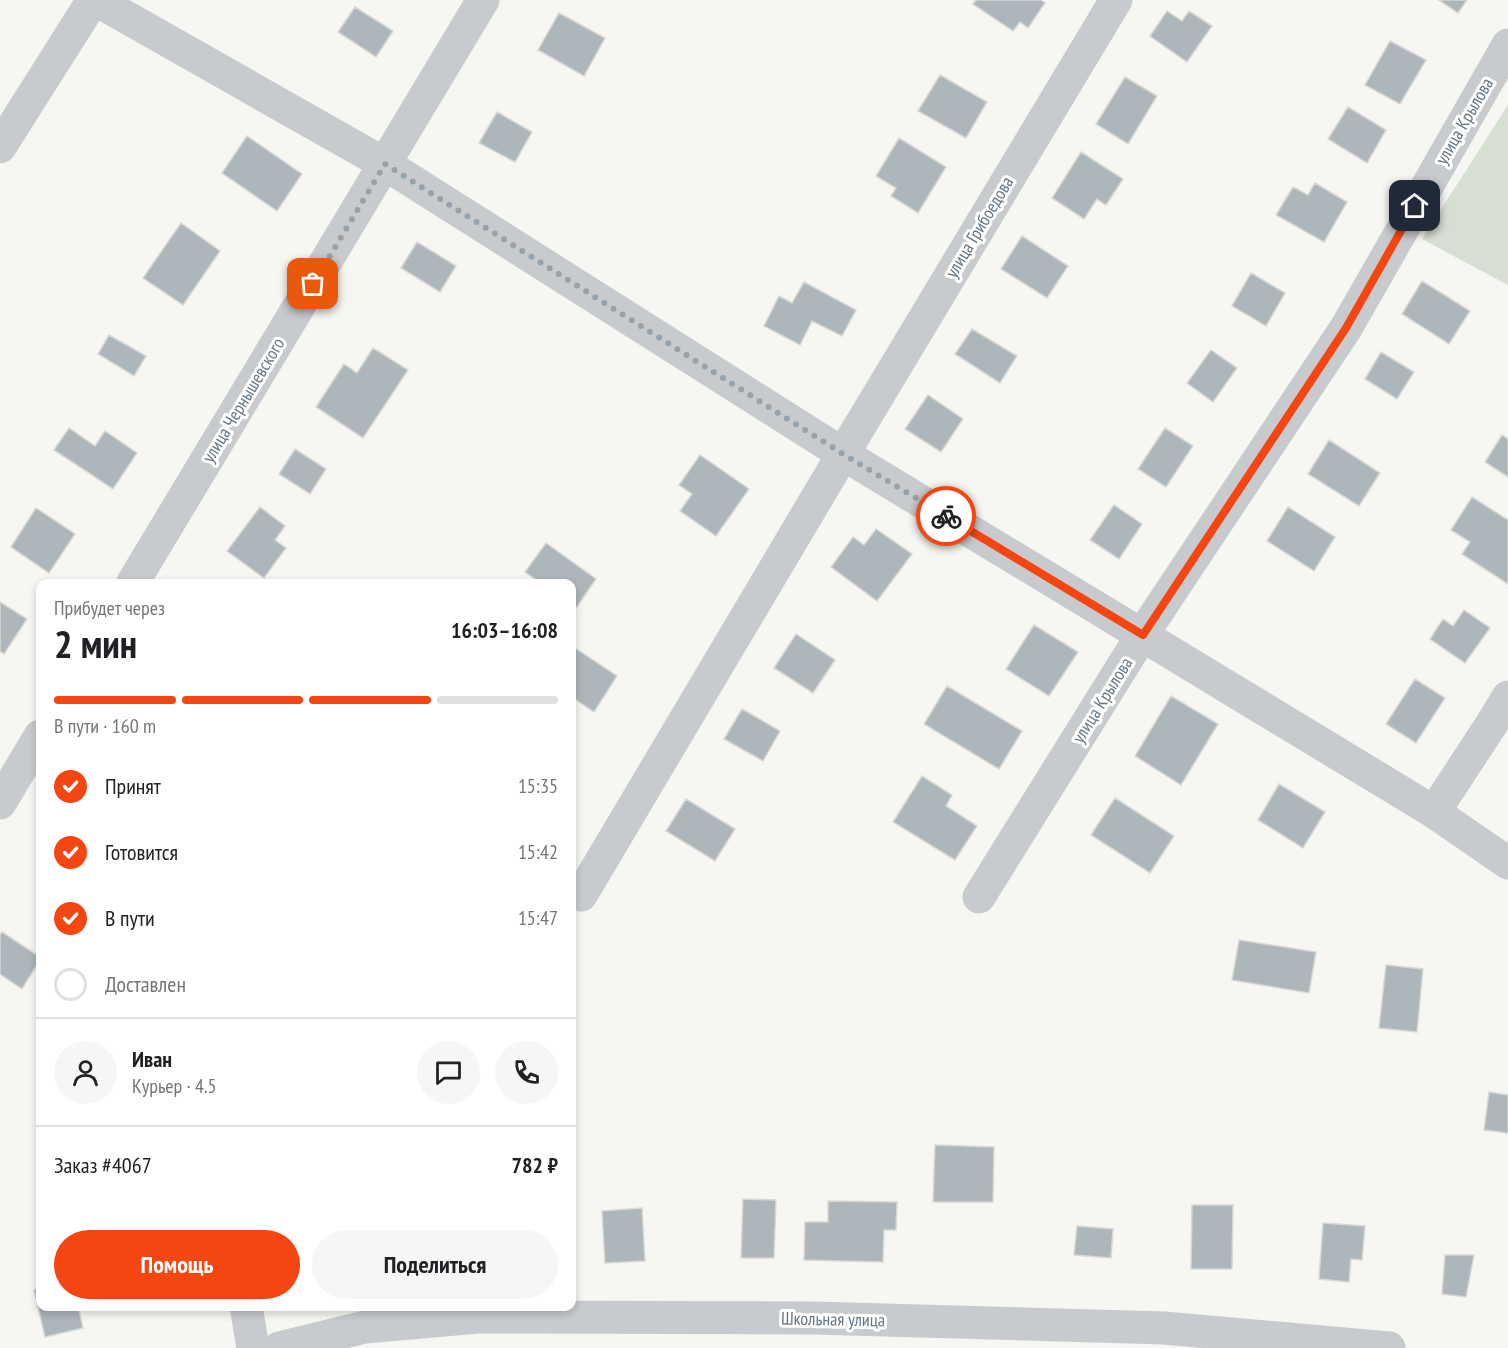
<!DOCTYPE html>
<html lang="ru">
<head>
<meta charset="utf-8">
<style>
	:root { --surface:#fff; --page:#f6f6f6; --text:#202124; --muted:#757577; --line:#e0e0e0; --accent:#f54612 }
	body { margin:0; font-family:"PT Sans Narrow",sans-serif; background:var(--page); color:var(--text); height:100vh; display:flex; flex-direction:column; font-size:22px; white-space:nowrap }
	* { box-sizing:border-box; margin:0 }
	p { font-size:20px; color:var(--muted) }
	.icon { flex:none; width:33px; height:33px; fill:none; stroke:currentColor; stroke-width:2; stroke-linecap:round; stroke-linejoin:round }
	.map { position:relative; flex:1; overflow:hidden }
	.details { position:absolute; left:36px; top:579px; width:540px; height:732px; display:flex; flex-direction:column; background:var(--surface); border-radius:12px; box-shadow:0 3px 9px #0003 }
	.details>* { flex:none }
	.pin { position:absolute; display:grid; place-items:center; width:51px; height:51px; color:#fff; margin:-26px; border-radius:12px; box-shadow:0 3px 9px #0006 }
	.courier { position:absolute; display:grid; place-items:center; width:60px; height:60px; margin:-30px; border:4px solid #f54612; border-radius:50%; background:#fff; color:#222; box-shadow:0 2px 8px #0007 }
	.headline em { font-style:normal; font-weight:600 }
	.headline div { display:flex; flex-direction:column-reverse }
	.headline { display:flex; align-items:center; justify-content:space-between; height:102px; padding:0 18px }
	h1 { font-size:39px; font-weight:600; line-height:45px }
	.bar { display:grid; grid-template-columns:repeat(4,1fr); gap:9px 6px; align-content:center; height:72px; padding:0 18px }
	.bar i { height:8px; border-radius:4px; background:var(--line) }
	.bar .active { background:var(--accent) }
	.bar p { grid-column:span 4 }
	.line { display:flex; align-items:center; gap:15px; padding:0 18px; border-top:2px solid var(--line) }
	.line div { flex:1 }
	.round { display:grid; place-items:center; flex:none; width:63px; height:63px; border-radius:32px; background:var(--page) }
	ol { padding:0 18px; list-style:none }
	li { display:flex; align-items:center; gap:18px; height:66px }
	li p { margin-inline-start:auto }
	li .icon { padding:6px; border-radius:50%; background:var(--accent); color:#fff; stroke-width:4 }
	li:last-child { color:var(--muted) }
	li i { width:33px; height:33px; border:3px solid var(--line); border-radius:50% }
	.button { display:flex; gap:12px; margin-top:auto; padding:12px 18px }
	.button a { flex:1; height:69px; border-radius:36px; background:var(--accent); color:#fff; font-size:24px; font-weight:600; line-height:69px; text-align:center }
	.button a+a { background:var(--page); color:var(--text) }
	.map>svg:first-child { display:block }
	.green { fill:#d7ded2 }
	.building { fill:#adb6bb; stroke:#d7d7d4; stroke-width:1.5 }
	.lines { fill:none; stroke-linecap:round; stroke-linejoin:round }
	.minor { stroke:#c8cbce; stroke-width:33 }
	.done { stroke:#96a3ac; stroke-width:6; stroke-dasharray:0 10.8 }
	.route { stroke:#f54612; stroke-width:8 }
	.labels { text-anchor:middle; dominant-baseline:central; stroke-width:6; stroke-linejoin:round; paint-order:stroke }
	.street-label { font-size:18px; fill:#627686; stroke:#fff }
</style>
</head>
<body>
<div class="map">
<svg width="1508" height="1348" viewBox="0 0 1508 1348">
	<rect width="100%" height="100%" fill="#f6f6f2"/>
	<path class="green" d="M 1508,105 L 1508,285 L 1422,239 Z"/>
	<path class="building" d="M 976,0 L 1041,0 L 1045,3 L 1028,28 L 1020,22 L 1013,31 L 973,4 Z
		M 1439,0 L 1467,0 L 1458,13 Z
		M 355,7 L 393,31 L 376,57 L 338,32 Z
		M 1167,11 L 1182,21 L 1189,11 L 1212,26 L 1187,62 L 1150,36 Z
		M 559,13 L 605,38 L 584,76 L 538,50 Z
		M 1390,41 L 1426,60 L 1400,104 L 1365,85 Z
		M 940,75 L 987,102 L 966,138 L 918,111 Z
		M 1125,77 L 1157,96 L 1128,144 L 1096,124 Z
		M 1348,107 L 1386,130 L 1367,163 L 1328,139 Z
		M 497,112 L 532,132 L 515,162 L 479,143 Z
		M 247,136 L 302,174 L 277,211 L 222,173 Z
		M 899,138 L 946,167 L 918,213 L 891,196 L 896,188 L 876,176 Z
		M 1081,152 L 1123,179 L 1106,205 L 1097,199 L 1084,219 L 1052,198 Z
		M 1315,183 L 1347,202 L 1324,242 L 1276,215 L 1293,187 L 1308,195 Z
		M 181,223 L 220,251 L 183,305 L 143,278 Z
		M 1022,236 L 1068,266 L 1047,298 L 1001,269 Z
		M 417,242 L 456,266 L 440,292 L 401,268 Z
		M 1251,273 L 1285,293 L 1266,326 L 1232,306 Z
		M 1422,281 L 1470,311 L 1449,344 L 1402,314 Z
		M 804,282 L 856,310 L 842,336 L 812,321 L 800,345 L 764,326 L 779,296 L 792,303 Z
		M 972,329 L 1017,356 L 1000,383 L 955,354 Z
		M 109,335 L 146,356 L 134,376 L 98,354 Z
		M 373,348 L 408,370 L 363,438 L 316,407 L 344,364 L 357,373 Z
		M 1211,350 L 1237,368 L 1213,402 L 1187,383 Z
		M 1381,352 L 1414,372 L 1397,399 L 1365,379 Z
		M 928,395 L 963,419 L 941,452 L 905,429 Z
		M 69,428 L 95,446 L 105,431 L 137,453 L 113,489 L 54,450 Z
		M 1165,428 L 1193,446 L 1166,487 L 1138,469 Z
		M 1502,435 L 1508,439 L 1508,477 L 1485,462 Z
		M 1329,440 L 1380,473 L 1359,506 L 1308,474 Z
		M 295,449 L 326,469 L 310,494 L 279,474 Z
		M 700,455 L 749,489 L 716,536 L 680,511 L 692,494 L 679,485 Z
		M 1472,497 L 1508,520 L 1508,584 L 1462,554 L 1470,542 L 1451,530 Z
		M 1114,505 L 1142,524 L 1119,559 L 1090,540 Z
		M 260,507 L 285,526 L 275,540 L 286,548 L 264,578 L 227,551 Z
		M 1288,507 L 1335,537 L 1314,571 L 1267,541 Z
		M 36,508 L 75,534 L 49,573 L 11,547 Z
		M 876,529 L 912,554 L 877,601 L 831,567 L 853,537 L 864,545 Z
		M 546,543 L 596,579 L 576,608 L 572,604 L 572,584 L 542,584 L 525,572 Z
		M 0,602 L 27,619 L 4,654 L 0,651 Z
		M 1464,610 L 1490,628 L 1465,663 L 1430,639 L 1443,619 L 1453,626 Z
		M 1034,625 L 1078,652 L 1049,696 L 1006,669 Z
		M 796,634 L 835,660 L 813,693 L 774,668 Z
		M 572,646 L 617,676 L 594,712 L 572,697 Z
		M 1415,679 L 1445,698 L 1416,743 L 1386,724 Z
		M 947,686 L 1022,731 L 999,769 L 924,724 Z
		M 1171,696 L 1218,724 L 1181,785 L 1135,756 Z
		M 742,709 L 780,731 L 763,761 L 724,739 Z
		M 922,776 L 952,795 L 946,806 L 977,826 L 955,860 L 893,822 Z
		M 1279,784 L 1325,812 L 1303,848 L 1258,820 Z
		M 1115,798 L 1174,836 L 1150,873 L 1091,835 Z
		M 686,799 L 735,829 L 715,861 L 666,831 Z
		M 2,932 L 40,957 L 40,960 L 22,989 L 0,974 L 0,935 Z
		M 1239,940 L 1316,952 L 1309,993 L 1232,980 Z
		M 1386,965 L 1423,969 L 1417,1032 L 1379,1028 Z
		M 1489,1092 L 1508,1095 L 1508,1133 L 1484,1130 Z
		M 935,1145 L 994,1147 L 993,1202 L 933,1202 Z
		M 743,1199 L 776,1200 L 774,1258 L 741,1258 Z
		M 828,1201 L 897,1202 L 896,1230 L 884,1230 L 883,1262 L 804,1260 L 805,1222 L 828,1222 Z
		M 1192,1205 L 1233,1205 L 1232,1269 L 1191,1269 Z
		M 642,1208 L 645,1261 L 605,1263 L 602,1211 Z
		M 1323,1223 L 1365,1226 L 1362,1260 L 1351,1259 L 1349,1282 L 1319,1279 Z
		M 1077,1226 L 1113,1229 L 1111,1258 L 1074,1255 Z
		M 1445,1255 L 1474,1255 L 1466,1297 L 1442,1294 Z
		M 40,1288 L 40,1306 L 78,1306 L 83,1328 L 45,1337 L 34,1290 Z"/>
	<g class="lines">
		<path class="minor" d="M 96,0 L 385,164 L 843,454 L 1434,812 L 1508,863
			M 0,147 L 93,0
			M 132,584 L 483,0
			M 0,803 L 40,736
			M 1434,812 L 1491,725 L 1508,697
			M 581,895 L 843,454 L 1116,0
			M 979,897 L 1142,635 L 1346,328 L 1508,45
			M 246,1306 L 253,1348
			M 279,1348 L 365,1327 L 478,1317 L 814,1318 L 1164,1328 L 1389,1348"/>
	</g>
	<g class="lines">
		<path class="done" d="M 313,284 L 385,164 L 843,454 L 946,516"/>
		<path class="route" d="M 946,516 L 1143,635 L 1346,328 L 1415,206"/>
	</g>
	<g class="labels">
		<g class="street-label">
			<text transform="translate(1464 121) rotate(-60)">улица Крылова</text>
			<text transform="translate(979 227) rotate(-59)">улица Грибоедова</text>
			<text transform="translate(243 400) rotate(-59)">улица Чернышевского</text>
			<text transform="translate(1102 700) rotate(-58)">улица Крылова</text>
			<text transform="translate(833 1319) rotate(1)">Школьная улица</text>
		</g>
	</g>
</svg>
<div class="pin" style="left:313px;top:284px;background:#ea580c"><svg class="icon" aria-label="bag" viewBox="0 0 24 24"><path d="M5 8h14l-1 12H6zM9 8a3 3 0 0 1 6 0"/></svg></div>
<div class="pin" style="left:1415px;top:206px;background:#1f2937"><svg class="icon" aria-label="home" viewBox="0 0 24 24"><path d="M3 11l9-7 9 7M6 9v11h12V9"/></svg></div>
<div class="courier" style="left:946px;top:516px"><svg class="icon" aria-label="bike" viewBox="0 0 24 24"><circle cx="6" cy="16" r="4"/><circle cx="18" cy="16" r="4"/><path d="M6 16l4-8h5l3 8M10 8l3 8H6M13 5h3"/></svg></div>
<section class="details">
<div class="headline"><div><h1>2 мин</h1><p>Прибудет через</p></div><em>16:03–16:08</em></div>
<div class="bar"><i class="active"></i><i class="active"></i><i class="active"></i><i></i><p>В пути · 160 m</p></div>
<ol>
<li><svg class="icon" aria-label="check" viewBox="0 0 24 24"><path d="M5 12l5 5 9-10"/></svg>Принят<p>15:35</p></li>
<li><svg class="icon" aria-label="check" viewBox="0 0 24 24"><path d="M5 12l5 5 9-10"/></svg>Готовится<p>15:42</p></li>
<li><svg class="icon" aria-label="check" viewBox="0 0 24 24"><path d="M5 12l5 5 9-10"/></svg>В пути<p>15:47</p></li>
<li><i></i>Доставлен</li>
</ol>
<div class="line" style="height:108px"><a class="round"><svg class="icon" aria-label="person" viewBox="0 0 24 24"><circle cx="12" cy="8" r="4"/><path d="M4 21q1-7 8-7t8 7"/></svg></a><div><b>Иван</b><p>Курьер · 4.5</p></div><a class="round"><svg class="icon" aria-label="chat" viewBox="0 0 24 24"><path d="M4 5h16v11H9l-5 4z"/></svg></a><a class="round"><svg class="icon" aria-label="phone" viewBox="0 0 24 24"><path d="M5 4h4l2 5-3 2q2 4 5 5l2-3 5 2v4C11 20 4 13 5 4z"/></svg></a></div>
<div class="line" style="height:78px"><div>Заказ #4067</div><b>782 ₽</b></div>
<div class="button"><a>Помощь</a><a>Поделиться</a></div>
</section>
</div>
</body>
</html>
